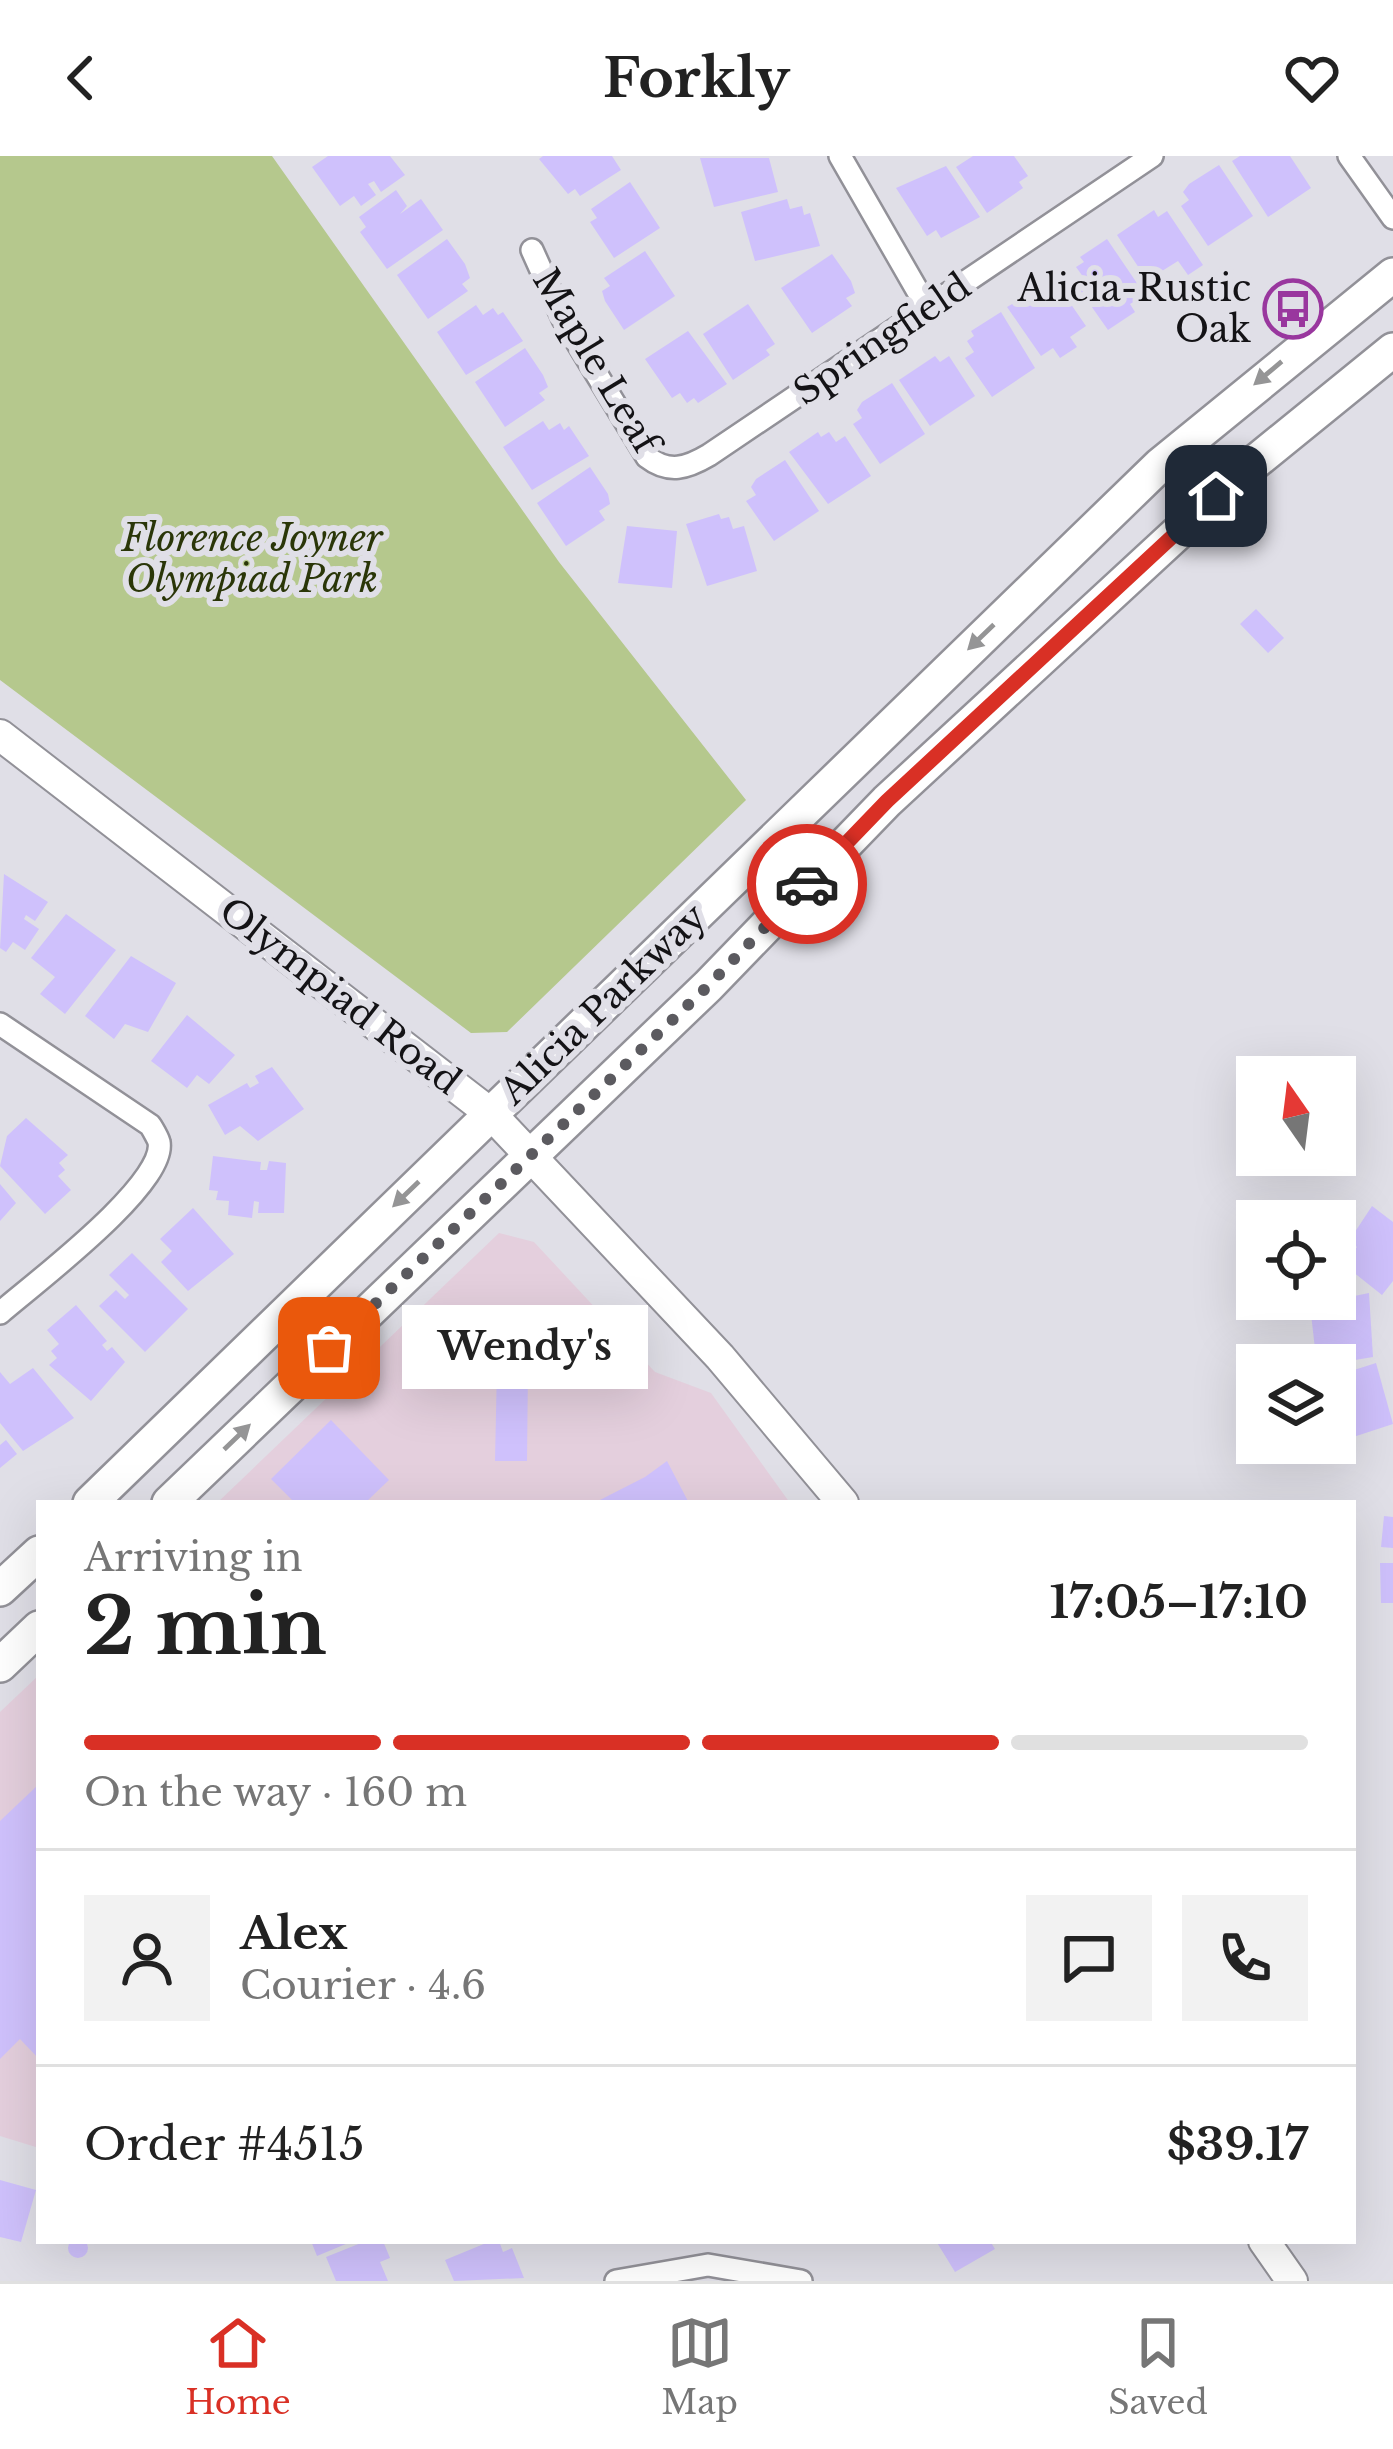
<!DOCTYPE html>
<html lang="en">
<head>
<meta charset="utf-8">
<style>
	:root { --surface:#fff; --page:#f2f2f2; --text:#222; --muted:#767676; --line:#e0e0e0; --accent:#d93025 }
	body { margin:0; font-family:"Libre Baskerville",serif; background:var(--page); color:var(--text); height:100vh; display:flex; flex-direction:column; font-size:45px; white-space:nowrap }
	* { box-sizing:border-box; margin:0 }
	p { font-size:39px; color:var(--muted) }
	.icon { flex:none; width:66px; height:66px; fill:none; stroke:currentColor; stroke-width:2; stroke-linecap:round; stroke-linejoin:round }
	.map { position:relative; flex:1; overflow:hidden }
	.side { position:absolute; left:36px; top:1344px; width:1320px; height:744px; display:flex; flex-direction:column; background:var(--surface); border-radius:0px; box-shadow:0 12px 48px #0002 }
	.side>* { flex:none }
	.needle { width:78px; rotate:346deg }
	.fabs { position:absolute; left:1236px; top:900px; display:grid; gap:24px }
	.fabs a { display:grid; place-items:center; width:120px; height:120px; border-radius:0px; background:var(--surface); box-shadow:0 12px 48px #0002; font-size:60px }
	.pin { position:absolute; display:grid; place-items:center; width:102px; height:102px; color:#fff; margin:-51px; border-radius:24px; box-shadow:0 6px 18px #0006 }
	.courier { position:absolute; display:grid; place-items:center; width:120px; height:120px; margin:-60px; border:9px solid #d93025; border-radius:50%; background:#fff; color:#222; box-shadow:0 3px 15px #0007 }
	.bubble { position:absolute; height:84px; border-radius:0px; background:var(--surface); box-shadow:0 12px 48px #0002; font-size:39px; font-weight:800; line-height:84px; text-align:center }
	.headline em { font-style:normal; font-weight:800 }
	.headline div { display:flex; flex-direction:column-reverse }
	.headline { display:flex; align-items:center; justify-content:space-between; height:204px; padding:0 48px }
	h1 { font-size:78px; font-weight:800; line-height:90px }
	.bar { display:grid; grid-template-columns:repeat(4,1fr); gap:18px 12px; align-content:center; height:144px; padding:0 48px }
	.bar i { height:15px; border-radius:9px; background:var(--line) }
	.bar .selected { background:var(--accent) }
	.bar p { grid-column:span 4 }
	.line { display:flex; align-items:center; gap:30px; padding:0 48px; border-top:3px solid var(--line) }
	.line div { flex:1 }
	.round { display:grid; place-items:center; flex:none; width:126px; height:126px; border-radius:0px; background:var(--page) }
	header { display:flex; justify-content:space-between; align-items:center; height:156px; padding:0 48px; background:var(--surface); font-size:54px; font-weight:800 }
	.tabs { display:flex; justify-content:space-around; align-items:center; height:168px; border-top:3px solid var(--line); background:var(--surface); font-size:33px; color:var(--muted) }
	.tabs a { display:grid; justify-items:center; gap:6px }
	.tabs .selected { color:var(--accent) }
	.map>svg:first-child { display:block }
	.commercial { fill:#e4cfdd }
	.green { fill:#b5c88d }
	.building { fill:#cfc1fc }
	.lines { fill:none; stroke-linecap:round; stroke-linejoin:round }
	.minor-casing { stroke:#929198; stroke-width:26 }
	.secondary-casing { stroke:#929198; stroke-width:34 }
	.primary-casing { stroke:#929198; stroke-width:38 }
	.minor { stroke:#fff; stroke-width:21 }
	.secondary { stroke:#fff; stroke-width:30 }
	.primary { stroke:#fff; stroke-width:33 }
	.oneway { fill:#959596 }
	.done { stroke:#5b5a5f; stroke-width:12; stroke-dasharray:0 21.6 }
	.route { stroke:#d93025; stroke-width:15 }
	.labels { text-anchor:middle; dominant-baseline:central; stroke-width:12; stroke-linejoin:round; paint-order:stroke }
	.poi-label { font-size:36px; fill:#141316; stroke:#e0dfe7; text-anchor:end }
	.street-label { font-size:36px; fill:#141316; stroke:#e0dfe7 }
	.park-label { font-size:36px; font-style:italic; fill:#2a3608; stroke:#e0dfe7 }
</style>
</head>
<body>
<header><svg class="icon" aria-label="back" viewBox="0 0 24 24"><path d="M15 5l-7 7 7 7"/></svg>Forkly<svg class="icon" aria-label="heart" viewBox="0 0 24 24"><path d="M12 20l-8-8c-3-5 5-10 8-4 3-6 11-1 8 4z"/></svg></header>
<div class="map">
<svg width="1393" height="2125" viewBox="0 0 1393 2125">
	<rect width="100%" height="100%" fill="#e0dfe7"/>
	<path class="commercial" d="M 499,1077 L 534,1086 L 655,1216 L 711,1237 L 790,1347 L 217,1347 Z
		M 39,1519 L 39,1992 L 0,1980 L 0,1556 Z"/>
	<path class="green" d="M 0,0 L 272,0 L 559,406 L 746,644 L 507,876 L 471,877 L 0,524 Z"/>
	<path class="building" d="M 328,0 L 390,0 L 405,19 L 381,36 L 374,25 L 368,28 L 376,39 L 361,50 L 354,40 L 340,50 L 312,11 Z
		M 543,0 L 612,0 L 621,14 L 580,40 L 575,33 L 568,38 L 539,3 Z
		M 973,0 L 1014,0 L 1028,20 L 1019,26 L 1023,32 L 987,57 L 956,11 Z
		M 1240,0 L 1290,0 L 1311,32 L 1268,61 L 1232,5 Z
		M 700,2 L 769,2 L 778,36 L 714,51 Z
		M 1219,9 L 1253,60 L 1208,90 L 1181,50 L 1189,44 L 1183,36 L 1189,28 Z
		M 946,10 L 980,61 L 941,82 L 936,74 L 927,80 L 896,32 Z
		M 630,26 L 660,72 L 614,102 L 590,66 L 597,62 L 591,53 Z
		M 396,34 L 407,50 L 400,58 L 421,43 L 443,74 L 387,113 L 360,76 L 366,71 L 359,61 Z
		M 787,43 L 790,53 L 802,50 L 804,59 L 810,57 L 820,90 L 755,105 L 741,56 Z
		M 1154,54 L 1158,61 L 1167,55 L 1203,109 L 1188,119 L 1178,105 L 1162,115 L 1172,130 L 1157,139 L 1117,79 Z
		M 447,83 L 465,108 L 470,122 L 462,128 L 468,135 L 428,163 L 397,119 Z
		M 1107,83 L 1145,139 L 1130,148 L 1135,156 L 1108,174 L 1075,127 L 1084,122 L 1076,111 L 1084,106 L 1080,101 Z
		M 645,95 L 675,140 L 624,174 L 605,145 L 602,135 L 610,130 L 604,122 Z
		M 832,98 L 851,125 L 855,137 L 846,142 L 852,150 L 812,177 L 781,132 Z
		M 1046,128 L 1051,136 L 1059,131 L 1086,170 L 1070,181 L 1077,191 L 1060,202 L 1053,192 L 1041,200 L 1007,151 Z
		M 748,148 L 775,188 L 766,194 L 770,199 L 733,224 L 703,178 Z
		M 476,149 L 483,159 L 493,152 L 498,159 L 503,156 L 523,185 L 466,219 L 437,176 Z
		M 1001,156 L 1035,212 L 992,241 L 965,202 L 974,196 L 967,185 L 974,180 L 971,175 Z
		M 688,175 L 727,228 L 698,247 L 694,242 L 687,247 L 680,237 L 672,242 L 645,203 Z
		M 525,192 L 543,219 L 548,231 L 539,237 L 545,244 L 505,271 L 475,226 Z
		M 935,200 L 940,206 L 949,200 L 975,240 L 930,270 L 899,224 Z
		M 892,227 L 925,278 L 880,308 L 853,268 L 862,262 L 857,254 L 862,246 Z
		M 543,265 L 549,274 L 560,267 L 564,274 L 569,270 L 589,300 L 532,334 L 503,291 Z
		M 818,276 L 821,281 L 829,276 L 836,286 L 845,280 L 871,320 L 828,348 L 789,296 Z
		M 785,304 L 819,355 L 774,385 L 746,345 L 756,339 L 751,331 L 756,323 Z
		M 590,311 L 608,338 L 610,348 L 599,355 L 605,364 L 566,390 L 537,347 Z
		M 719,358 L 721,363 L 729,361 L 733,373 L 744,370 L 757,415 L 707,430 L 686,368 Z
		M 627,370 L 677,375 L 672,432 L 618,427 Z
		M 1256,453 L 1284,482 L 1268,497 L 1240,468 Z
		M 4,718 L 48,746 L 35,765 L 26,759 L 24,763 L 39,773 L 25,794 L 13,786 L 6,796 L 0,792 Z
		M 66,758 L 116,794 L 65,858 L 40,838 L 55,821 L 31,802 Z
		M 131,800 L 176,827 L 148,876 L 125,868 L 114,883 L 85,860 Z
		M 187,859 L 235,899 L 209,928 L 197,919 L 187,932 L 151,905 Z
		M 272,911 L 304,953 L 258,985 L 240,970 L 225,979 L 208,949 L 247,927 L 250,932 L 259,927 L 255,920 Z
		M 26,962 L 68,999 L 59,1007 L 65,1014 L 58,1020 L 71,1034 L 45,1058 L 0,1010 L 7,980 Z
		M 213,1000 L 261,1006 L 260,1014 L 267,1014 L 269,1005 L 286,1007 L 284,1057 L 258,1057 L 259,1046 L 254,1045 L 252,1062 L 228,1059 L 229,1045 L 216,1044 L 218,1035 L 209,1034 Z
		M 0,1028 L 16,1047 L 0,1065 Z
		M 1372,1050 L 1393,1066 L 1393,1125 L 1382,1139 L 1343,1108 L 1357,1091 L 1349,1085 Z
		M 193,1052 L 234,1098 L 188,1135 L 161,1106 L 172,1095 L 160,1083 Z
		M 132,1097 L 188,1153 L 145,1196 L 99,1150 L 116,1134 L 125,1143 L 129,1139 L 109,1119 Z
		M 1369,1137 L 1373,1201 L 1325,1209 L 1321,1191 L 1315,1193 L 1310,1149 Z
		M 76,1149 L 107,1185 L 102,1189 L 107,1195 L 112,1191 L 125,1206 L 91,1245 L 49,1209 L 57,1202 L 51,1195 L 59,1188 L 47,1174 Z
		M 456,1154 L 537,1155 L 536,1193 L 456,1192 Z
		M 1376,1207 L 1393,1268 L 1338,1286 L 1335,1220 Z
		M 497,1210 L 528,1211 L 527,1305 L 495,1305 Z
		M 33,1212 L 74,1262 L 23,1295 L 0,1267 L 0,1216 L 10,1228 Z
		M 331,1264 L 389,1324 L 365,1347 L 295,1347 L 271,1323 Z
		M 6,1284 L 17,1298 L 0,1312 L 0,1289 Z
		M 667,1305 L 689,1347 L 594,1347 L 645,1321 Z
		M 1384,1360 L 1393,1361 L 1393,1392 L 1381,1391 Z
		M 1380,1407 L 1393,1407 L 1393,1447 L 1381,1447 Z
		M 39,1628 L 39,1903 L 20,1883 L 0,1903 L 0,1665 Z
		M 0,2024 L 36,2034 L 21,2086 L 0,2081 Z
		M68 2092a10 10 0 1 1 20 0a10 10 0 1 1-20 0Z
		M 311,2085 L 353,2085 L 317,2100 Z
		M 366,2085 L 383,2085 L 390,2102 L 380,2106 L 388,2125 L 336,2125 L 326,2101 Z
		M 491,2085 L 499,2085 L 503,2096 L 512,2092 L 524,2122 L 454,2125 L 445,2104 Z
		M 936,2085 L 990,2085 L 995,2093 L 955,2116 Z"/>
	<g class="lines">
		<defs>
			<path id="minor" d="M 840,0 L 928,153
				M 1349,0 L 1393,62
				M 532,94 L 563,163 L 647,301 C 669,318 687,312 709,299 L 1152,0
				M 0,868 L 150,969 C 151,970 159,984 159,986 C 167,1028 32,1129 0,1157
				M 616,2125 L 708,2109 L 801,2125"/>
			<path id="secondary" d="M 0,579 L 490,957 L 720,1201 L 843,1347
				M 1264,2085 L 1292,2125"/>
			<path id="primary" d="M 90,1347 L 1160,309 L 1393,119
				M 169,1347 L 708,830 L 887,645 L 1249,311 L 1393,194
				M 0,1433 L 39,1397
				M 0,1509 L 39,1472"/>
		</defs>
		<use href="#minor" class="minor-casing"/>
		<use href="#secondary" class="secondary-casing"/>
		<use href="#primary" class="primary-casing"/>
		<use href="#minor" class="minor"/>
		<use href="#secondary" class="secondary"/>
		<use href="#primary" class="primary"/>
	</g>
	<defs><path id="oneway-solid" d="M-6-.8H1V-3.2L6.5 0L1 3.2V.8H-6Z" transform="scale(3)"/></defs>
	<g class="oneway">
		<use href="#oneway-solid" transform="translate(1268 217) rotate(140)"/>
		<use href="#oneway-solid" transform="translate(981 481) rotate(136)"/>
		<use href="#oneway-solid" transform="translate(406 1038) rotate(136)"/>
		<use href="#oneway-solid" transform="translate(237 1281) rotate(-44)"/>
	</g>
	<g class="lines">
		<path class="done" d="M 329,1192 L 708,830 L 807,728"/>
		<path class="route" d="M 807,728 L 887,645 L 1216,340"/>
	</g>
	<defs>
		<symbol id="bus-ring" viewBox="-11 -11 22 22"><circle r="9.5" fill="#e0dfe7" stroke="#99379e" stroke-width="1.5"/><path d="M-5-6H5V4H4V6H2V4H-2V6H-4V4H-5ZM-3.5-4V0h7V-4ZM-3.5 1.2v1.5H-2V1.2ZM2 1.2v1.5H3.5V1.2Z" fill="#99379e"/></symbol>
	</defs>
	<g fill-rule="evenodd">
		<use href="#bus-ring" x="1260" y="120" width="66" height="66"/>
	</g>
	<g class="labels">
		<g class="poi-label">
			<text x="1251" y="132">Alicia-Rustic<tspan x="1251" dy="41">Oak</tspan></text>
		</g>
		<g class="street-label">
			<text transform="translate(882 183) rotate(-34)">Springfield</text>
			<text transform="translate(596 205) rotate(59)">Maple Leaf</text>
			<text transform="translate(340 840) rotate(38)">Olympiad Road</text>
			<text transform="translate(603 848) rotate(-44)">Alicia Parkway</text>
		</g>
		<g class="park-label">
			<text x="252" y="382">Florence Joyner<tspan x="252" dy="41">Olympiad Park</tspan></text>
		</g>
	</g>
</svg>
<div class="fabs">
<a><svg class="needle" viewBox="-14 -14 28 28"><path d="M0-13l5 13h-10z" fill="#e53935"/><path d="M0 13l5-13h-10z" fill="#767676"/></svg></a>
<a><svg class="icon" aria-label="locate" viewBox="0 0 24 24"><circle cx="12" cy="12" r="6"/><path d="M12 2v4M12 18v4M2 12h4M18 12h4"/></svg></a>
<a><svg class="icon" aria-label="layers" viewBox="0 0 24 24"><path d="M12 4l9 5-9 5-9-5zM3 14l9 5 9-5"/></svg></a>
</div>
<div class="pin" style="left:329px;top:1192px;background:#ea580c"><svg class="icon" aria-label="bag" viewBox="0 0 24 24"><path d="M5 8h14l-1 12H6zM9 8a3 3 0 0 1 6 0"/></svg></div>
<div class="pin" style="left:1216px;top:340px;background:#1f2937"><svg class="icon" aria-label="home" viewBox="0 0 24 24"><path d="M3 11l9-7 9 7M6 9v11h12V9"/></svg></div>
<div class="courier" style="left:807px;top:728px"><svg class="icon" aria-label="car" viewBox="0 0 24 24"><path d="M5 17H2v-5l4-1 3-4h7l3 4 3 1v5h-3M9 17h6M6 11h13"/><circle cx="7" cy="17" r="2"/><circle cx="17" cy="17" r="2"/></svg></div>
<div class="bubble" style="left:402px;top:1149px;width:246px">Wendy's</div>
<section class="side">
<div class="headline"><div><h1>2 min</h1><p>Arriving in</p></div><em>17:05–17:10</em></div>
<div class="bar"><i class="selected"></i><i class="selected"></i><i class="selected"></i><i></i><p>On the way · 160 m</p></div>
<div class="line" style="height:216px"><a class="round"><svg class="icon" aria-label="person" viewBox="0 0 24 24"><circle cx="12" cy="8" r="4"/><path d="M4 21q1-7 8-7t8 7"/></svg></a><div><b>Alex</b><p>Courier · 4.6</p></div><a class="round"><svg class="icon" aria-label="chat" viewBox="0 0 24 24"><path d="M4 5h16v11H9l-5 4z"/></svg></a><a class="round"><svg class="icon" aria-label="phone" viewBox="0 0 24 24"><path d="M5 4h4l2 5-3 2q2 4 5 5l2-3 5 2v4C11 20 4 13 5 4z"/></svg></a></div>
<div class="line" style="height:156px"><div>Order #4515</div><b>$39.17</b></div>
</section>
</div>
<nav class="tabs">
<a class="selected"><svg class="icon" aria-label="home" viewBox="0 0 24 24"><path d="M3 11l9-7 9 7M6 9v11h12V9"/></svg>Home</a>
<a><svg class="icon" aria-label="map" viewBox="0 0 24 24"><path d="M3 6l6-2 6 2 6-2v14l-6 2-6-2-6 2zM9 4v14M15 6v14"/></svg>Map</a>
<a><svg class="icon" aria-label="saved" viewBox="0 0 24 24"><path d="M7 4h10v16l-5-4-5 4z"/></svg>Saved</a>
</nav>
</body>
</html>
